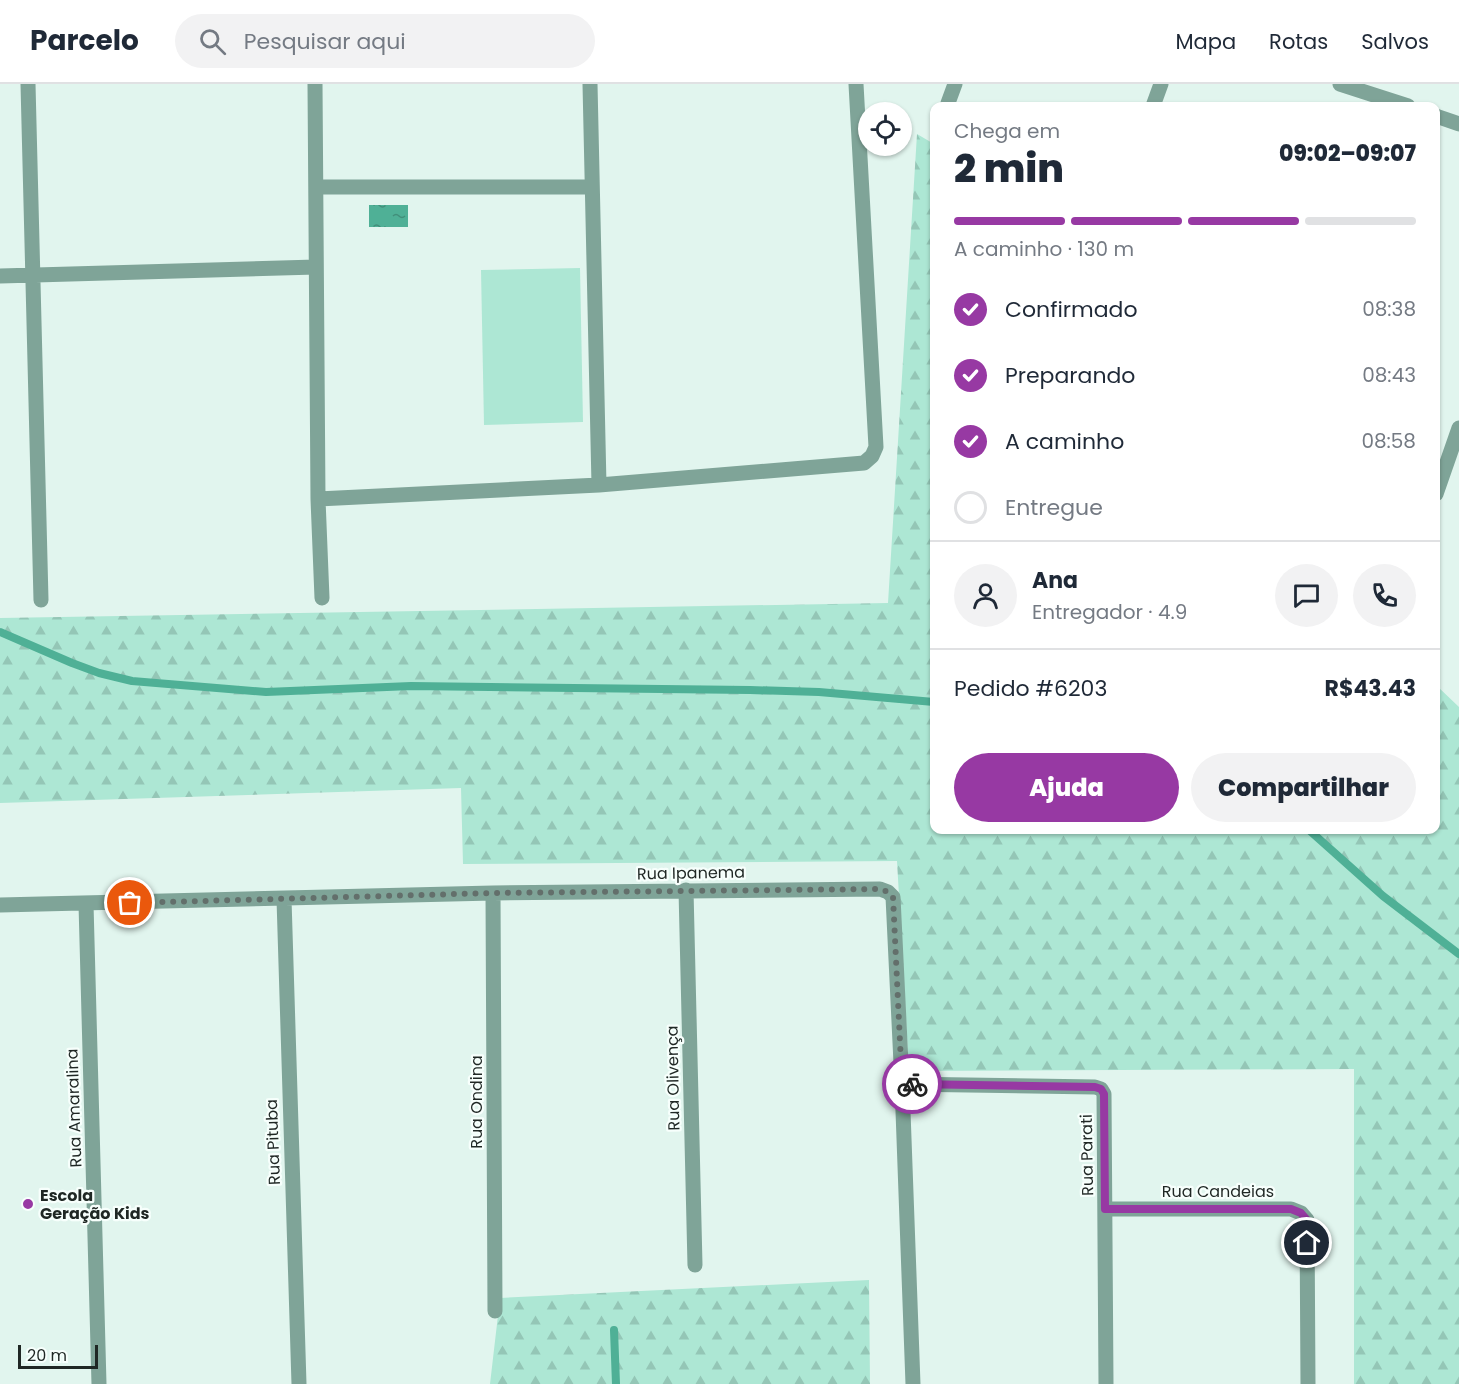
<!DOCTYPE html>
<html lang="pt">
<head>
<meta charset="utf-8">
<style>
	:root { --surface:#fff; --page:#f2f2f3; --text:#1f2937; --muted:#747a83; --line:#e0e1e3; --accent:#9739a3 }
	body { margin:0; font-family:Poppins,sans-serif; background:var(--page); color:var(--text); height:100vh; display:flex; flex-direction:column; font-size:22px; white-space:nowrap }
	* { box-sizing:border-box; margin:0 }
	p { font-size:20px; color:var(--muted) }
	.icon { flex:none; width:33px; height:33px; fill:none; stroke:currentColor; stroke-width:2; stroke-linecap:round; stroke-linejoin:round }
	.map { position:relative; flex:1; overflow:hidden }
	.details { position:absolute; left:930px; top:18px; width:510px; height:732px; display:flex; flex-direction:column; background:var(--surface); border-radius:12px; box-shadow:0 2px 4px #0004 }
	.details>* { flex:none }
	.controls { position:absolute; left:858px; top:18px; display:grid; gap:12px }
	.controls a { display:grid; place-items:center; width:54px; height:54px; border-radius:50%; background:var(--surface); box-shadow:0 2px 4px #0004; font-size:30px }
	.scale { position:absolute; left:18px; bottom:15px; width:80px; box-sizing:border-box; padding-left:6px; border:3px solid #1f2724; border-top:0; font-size:16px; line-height:21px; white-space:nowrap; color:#1f2724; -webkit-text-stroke:4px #f7fffc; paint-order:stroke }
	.pin { position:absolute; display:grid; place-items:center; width:51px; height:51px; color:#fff; margin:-26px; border:3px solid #fff; border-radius:50%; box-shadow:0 2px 6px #0007 }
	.courier { position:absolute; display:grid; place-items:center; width:60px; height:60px; margin:-30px; border:4px solid #9739a3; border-radius:50%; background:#fff; color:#222; box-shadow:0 2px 8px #0007 }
	.headline em { font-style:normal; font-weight:800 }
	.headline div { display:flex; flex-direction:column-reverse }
	.headline { display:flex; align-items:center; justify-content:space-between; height:102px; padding:0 24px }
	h1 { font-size:39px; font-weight:800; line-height:45px }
	.bar { display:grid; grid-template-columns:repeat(4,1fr); gap:9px 6px; align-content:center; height:72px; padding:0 24px }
	.bar i { height:8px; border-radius:4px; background:var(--line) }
	.bar .active { background:var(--accent) }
	.bar p { grid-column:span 4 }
	.line { display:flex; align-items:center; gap:15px; padding:0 24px; border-top:2px solid var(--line) }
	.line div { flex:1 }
	.round { display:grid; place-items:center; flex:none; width:63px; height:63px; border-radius:32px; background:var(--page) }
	ol { padding:0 24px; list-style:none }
	li { display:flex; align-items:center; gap:18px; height:66px }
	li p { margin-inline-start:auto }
	li .icon { padding:6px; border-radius:50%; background:var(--accent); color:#fff; stroke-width:4 }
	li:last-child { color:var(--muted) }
	li i { width:33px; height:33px; border:3px solid var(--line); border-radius:50% }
	.button { display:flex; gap:12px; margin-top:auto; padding:12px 24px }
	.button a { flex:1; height:69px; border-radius:36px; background:var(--accent); color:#fff; font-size:24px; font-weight:800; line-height:69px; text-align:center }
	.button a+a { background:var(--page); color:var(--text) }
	header { display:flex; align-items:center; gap:36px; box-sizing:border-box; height:84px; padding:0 30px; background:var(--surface); border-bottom:2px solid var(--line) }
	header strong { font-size:28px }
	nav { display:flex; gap:33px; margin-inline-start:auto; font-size:21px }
	.search { width:420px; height:54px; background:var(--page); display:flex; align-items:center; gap:15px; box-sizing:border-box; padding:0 21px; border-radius:33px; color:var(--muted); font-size:22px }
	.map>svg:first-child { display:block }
	.forest { fill:url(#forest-firs) }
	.pitch { fill:#ade7d4 }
	.water { fill:url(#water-ripples) }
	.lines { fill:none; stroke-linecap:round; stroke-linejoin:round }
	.stream { stroke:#4fb096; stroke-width:8 }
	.street { stroke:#7fa498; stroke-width:15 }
	.done { stroke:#636f6b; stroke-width:6; stroke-dasharray:0 10.8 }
	.route { stroke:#9739a3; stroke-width:8 }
	.poi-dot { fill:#9739a3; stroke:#f7fffc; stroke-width:2 }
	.labels { text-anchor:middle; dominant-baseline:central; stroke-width:4.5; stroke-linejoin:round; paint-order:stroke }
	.street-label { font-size:16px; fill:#1f2724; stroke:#f7fffc }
	.poi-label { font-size:16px; font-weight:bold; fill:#1f2724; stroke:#f7fffc; text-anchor:start }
</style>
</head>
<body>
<header>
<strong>Parcelo</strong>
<div class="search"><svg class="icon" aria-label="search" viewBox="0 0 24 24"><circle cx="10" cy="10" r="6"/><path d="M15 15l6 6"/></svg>Pesquisar aqui</div>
<nav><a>Mapa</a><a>Rotas</a><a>Salvos</a></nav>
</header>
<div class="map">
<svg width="1459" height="1300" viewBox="0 0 1459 1300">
	<defs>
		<pattern id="forest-firs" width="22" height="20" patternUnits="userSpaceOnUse" patternTransform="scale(1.5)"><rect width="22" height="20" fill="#ade7d4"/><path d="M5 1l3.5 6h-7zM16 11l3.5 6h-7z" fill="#94c6b6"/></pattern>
		<pattern id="water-ripples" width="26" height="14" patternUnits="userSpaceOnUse" patternTransform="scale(1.5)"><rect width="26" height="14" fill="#4fb096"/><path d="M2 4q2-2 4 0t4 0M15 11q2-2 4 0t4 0" fill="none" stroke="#418f7a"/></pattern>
	</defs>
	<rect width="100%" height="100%" fill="#e1f5ee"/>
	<path class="forest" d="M 917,50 L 934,60 L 934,746 L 1436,746 L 1436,601 L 1459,623 L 1459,1300 L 1354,1300 L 1354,985 L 909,987 L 897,777 L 463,780 L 461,704 L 0,719 L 0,534 L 888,519 Z
		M 869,1196 L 870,1300 L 490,1300 L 500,1214 Z"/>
	<path class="pitch" d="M 580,184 L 583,338 L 484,341 L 481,186 Z"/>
	<path class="water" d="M 369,121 L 408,121 L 408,143 L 369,143 Z"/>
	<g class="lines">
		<path class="stream" d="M 0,548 L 72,579 L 99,589 L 132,597 L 266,608 L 411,602 L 750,606 L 819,608 L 934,618
			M 1309,746 L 1383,812 L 1459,870
			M 614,1246 L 616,1300"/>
		<path class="street" d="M 28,0 L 41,516
			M 315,0 L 318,415 L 322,514
			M 590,0 L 599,401
			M 1340,0 L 1408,22
			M 948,19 L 955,0
			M 1153,22 L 1161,0
			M 1436,32 L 1459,40
			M 316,103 L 592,103
			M 0,192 L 316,183
			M 1436,410 L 1459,344
			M 318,415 L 599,401 L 864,379 L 872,372 L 876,363 L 856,0
			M 686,806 L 695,1181
			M 493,809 L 495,1227
			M 284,815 L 299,1300
			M 86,820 L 99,1300
			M 0,821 L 493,809 L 880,805 L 888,808 L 893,813 L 902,1000 L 913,1300
			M 902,1000 L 1095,1003 L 1101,1005 L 1104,1010 L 1106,1300
			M 1105,1125 L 1291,1125 L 1301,1129 L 1307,1136 L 1308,1300"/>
	</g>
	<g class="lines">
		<path class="done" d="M 130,819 L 493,809 L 880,805 L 888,808 L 893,813 L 902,1000 L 912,1000"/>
		<path class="route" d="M 912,1000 L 1095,1003 L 1101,1005 L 1104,1010 L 1105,1125 L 1291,1125 L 1301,1129 L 1307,1136 L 1307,1159"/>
	</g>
	<circle class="poi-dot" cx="28" cy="1120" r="6"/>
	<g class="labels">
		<g class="street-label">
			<text transform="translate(691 789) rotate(-1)">Rua Ipanema</text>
			<text transform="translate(673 994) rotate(-91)">Rua Olivença</text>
			<text transform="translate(476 1018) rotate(-90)">Rua Ondina</text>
			<text transform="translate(74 1024) rotate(-92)">Rua Amaralina</text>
			<text transform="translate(273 1058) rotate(-92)">Rua Pituba</text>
			<text transform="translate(1087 1071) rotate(-91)">Rua Parati</text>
			<text x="1218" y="1107">Rua Candeias</text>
		</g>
		<g class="poi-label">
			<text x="40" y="1111">Escola<tspan x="40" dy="18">Geração Kids</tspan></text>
		</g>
	</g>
</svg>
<div class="controls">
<a><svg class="icon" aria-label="locate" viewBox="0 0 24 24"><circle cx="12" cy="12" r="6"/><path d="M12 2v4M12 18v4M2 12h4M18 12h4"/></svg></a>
</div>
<div class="scale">20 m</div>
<div class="pin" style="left:130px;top:819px;background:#ea580c"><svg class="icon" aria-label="bag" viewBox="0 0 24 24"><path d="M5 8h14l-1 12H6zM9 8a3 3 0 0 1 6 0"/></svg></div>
<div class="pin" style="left:1307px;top:1159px;background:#1f2937"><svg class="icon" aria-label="home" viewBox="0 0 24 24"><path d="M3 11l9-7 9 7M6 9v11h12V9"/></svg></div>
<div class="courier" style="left:912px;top:1000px"><svg class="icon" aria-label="bike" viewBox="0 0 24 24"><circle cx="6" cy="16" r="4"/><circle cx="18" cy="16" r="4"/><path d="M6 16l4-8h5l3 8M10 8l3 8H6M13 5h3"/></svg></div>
<section class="details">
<div class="headline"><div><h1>2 min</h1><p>Chega em</p></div><em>09:02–09:07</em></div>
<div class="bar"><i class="active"></i><i class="active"></i><i class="active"></i><i></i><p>A caminho · 130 m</p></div>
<ol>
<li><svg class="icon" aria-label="check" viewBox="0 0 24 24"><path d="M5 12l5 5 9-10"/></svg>Confirmado<p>08:38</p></li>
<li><svg class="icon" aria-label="check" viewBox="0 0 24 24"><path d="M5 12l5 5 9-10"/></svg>Preparando<p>08:43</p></li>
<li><svg class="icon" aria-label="check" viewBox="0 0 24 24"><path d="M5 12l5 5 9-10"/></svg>A caminho<p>08:58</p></li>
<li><i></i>Entregue</li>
</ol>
<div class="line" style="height:108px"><a class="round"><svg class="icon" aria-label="person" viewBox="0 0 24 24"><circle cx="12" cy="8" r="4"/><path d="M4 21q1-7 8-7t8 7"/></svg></a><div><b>Ana</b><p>Entregador · 4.9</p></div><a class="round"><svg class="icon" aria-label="chat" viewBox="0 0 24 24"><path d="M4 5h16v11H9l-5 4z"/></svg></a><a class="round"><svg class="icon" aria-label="phone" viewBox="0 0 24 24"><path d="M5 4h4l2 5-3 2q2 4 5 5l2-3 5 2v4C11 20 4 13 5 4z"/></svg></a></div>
<div class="line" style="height:78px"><div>Pedido #6203</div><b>R$43.43</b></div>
<div class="button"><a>Ajuda</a><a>Compartilhar</a></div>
</section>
</div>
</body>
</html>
